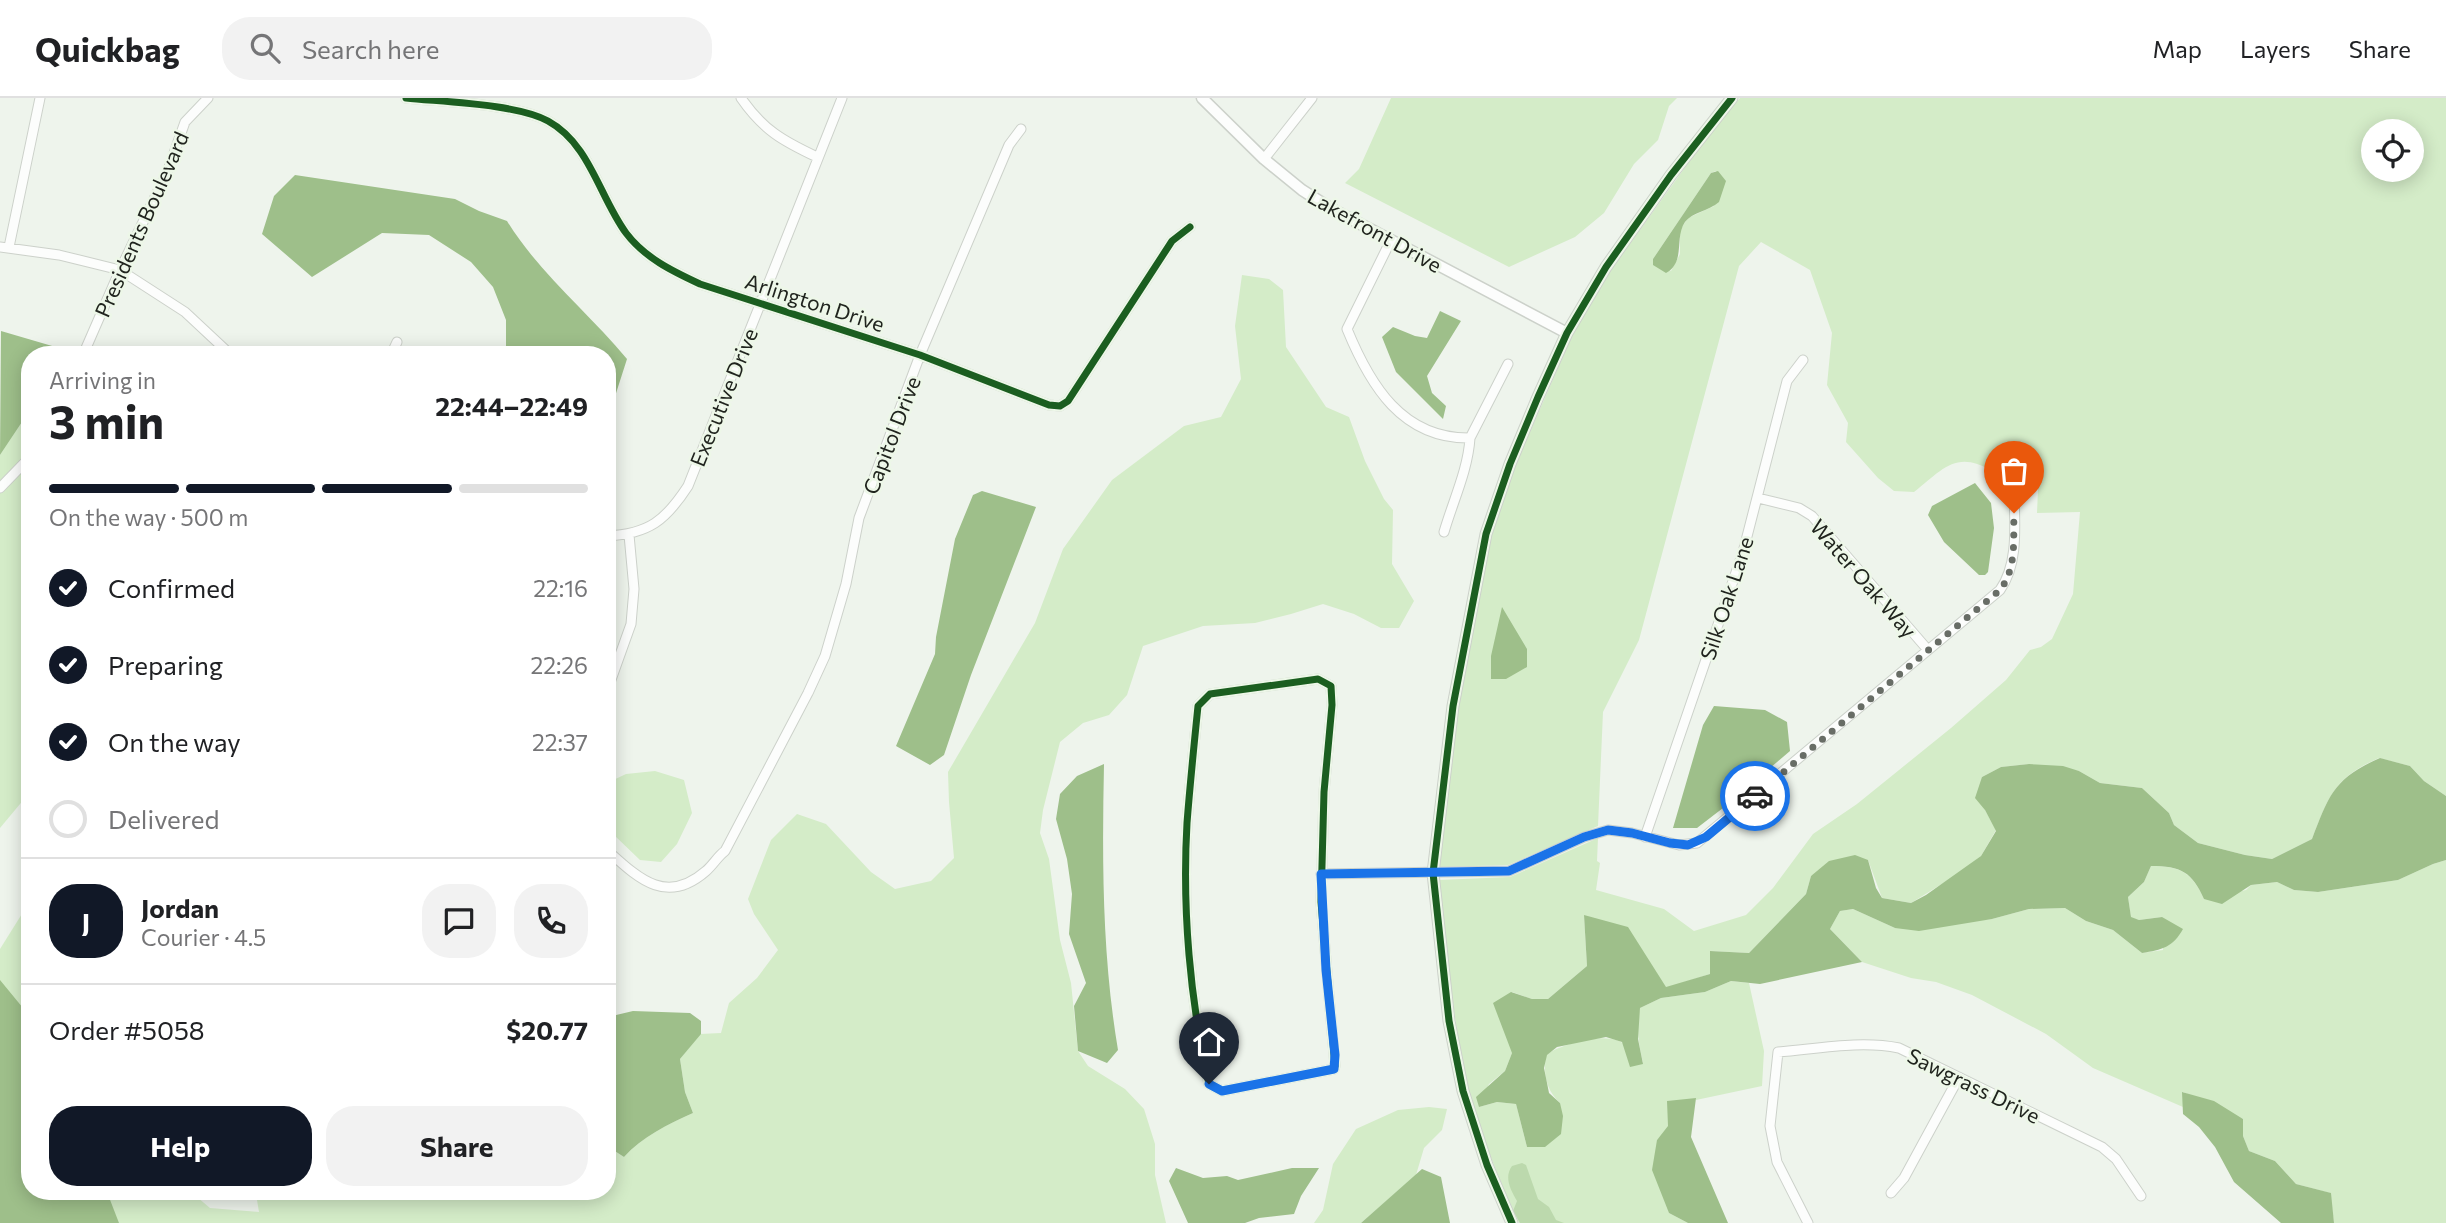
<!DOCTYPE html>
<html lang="en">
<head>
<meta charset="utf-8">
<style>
	:root { --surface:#fff; --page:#f2f2f2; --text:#202124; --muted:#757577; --line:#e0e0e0; --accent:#111827 }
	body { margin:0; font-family:Commissioner,sans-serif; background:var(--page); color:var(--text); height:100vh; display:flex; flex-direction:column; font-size:26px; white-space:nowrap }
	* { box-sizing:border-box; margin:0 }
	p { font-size:23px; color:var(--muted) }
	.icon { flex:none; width:38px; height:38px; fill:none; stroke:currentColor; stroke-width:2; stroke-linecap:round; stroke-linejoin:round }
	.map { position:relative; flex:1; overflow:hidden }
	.drawer { position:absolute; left:21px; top:248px; width:595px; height:854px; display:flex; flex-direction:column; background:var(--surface); border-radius:28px; box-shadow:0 4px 18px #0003 }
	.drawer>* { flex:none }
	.fabs { position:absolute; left:2361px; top:21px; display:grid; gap:14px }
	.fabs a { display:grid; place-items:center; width:63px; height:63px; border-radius:50%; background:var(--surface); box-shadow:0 4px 18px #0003; font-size:35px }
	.pin { position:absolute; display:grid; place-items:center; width:60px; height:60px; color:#fff; margin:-72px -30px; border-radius:50% 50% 50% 0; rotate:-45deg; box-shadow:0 0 7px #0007 }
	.pin .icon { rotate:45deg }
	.courier { position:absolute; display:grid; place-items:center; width:70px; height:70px; margin:-35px; border:5px solid #1a73e8; border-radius:50%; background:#fff; color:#222; box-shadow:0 2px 9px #0007 }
	.overview em { font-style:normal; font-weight:700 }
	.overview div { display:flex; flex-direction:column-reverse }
	.overview { display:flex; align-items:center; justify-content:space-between; height:119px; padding:0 28px }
	h1 { font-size:46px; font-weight:700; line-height:52px }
	.bar { display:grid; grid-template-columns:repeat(4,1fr); gap:10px 7px; align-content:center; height:84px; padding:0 28px }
	.bar i { height:9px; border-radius:5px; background:var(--line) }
	.bar .on { background:var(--accent) }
	.bar p { grid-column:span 4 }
	.line { display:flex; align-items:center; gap:18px; padding:0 28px; border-top:2px solid var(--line) }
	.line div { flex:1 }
	.round { display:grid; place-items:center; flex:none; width:74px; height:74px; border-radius:28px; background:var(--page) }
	ol { padding:0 28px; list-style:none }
	li { display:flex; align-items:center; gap:21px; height:77px }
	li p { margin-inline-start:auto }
	li .icon { padding:7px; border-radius:50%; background:var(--accent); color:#fff; stroke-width:4 }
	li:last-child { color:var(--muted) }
	li i { width:38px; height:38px; border:4px solid var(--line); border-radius:50% }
	.primary-button { display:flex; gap:14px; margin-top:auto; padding:14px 28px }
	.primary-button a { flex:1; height:80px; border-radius:28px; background:var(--accent); color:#fff; font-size:28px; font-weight:700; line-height:80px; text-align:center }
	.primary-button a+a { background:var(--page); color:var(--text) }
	header { display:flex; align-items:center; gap:42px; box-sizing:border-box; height:98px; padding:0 35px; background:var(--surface); border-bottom:2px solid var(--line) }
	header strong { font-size:33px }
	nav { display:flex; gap:38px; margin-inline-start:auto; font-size:24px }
	.search { width:490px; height:63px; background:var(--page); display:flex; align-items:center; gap:18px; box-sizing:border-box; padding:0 24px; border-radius:28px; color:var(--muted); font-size:26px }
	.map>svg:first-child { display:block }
	.green { fill:#d4ecc8; fill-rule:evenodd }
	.forest { fill:#bcd9ad }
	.water { fill:#9ebf8a }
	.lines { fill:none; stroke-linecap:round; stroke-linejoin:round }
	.minor-casing { stroke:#ccd1ca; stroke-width:11 }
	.tertiary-casing { stroke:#ccd1ca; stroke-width:13 }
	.minor { stroke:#fcfdfc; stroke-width:9 }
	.tertiary { stroke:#fcfdfc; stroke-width:10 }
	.cycleway-casing { stroke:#edf7e8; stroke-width:11 }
	.cycleway { stroke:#1b5e20; stroke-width:7 }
	.done { stroke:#686d66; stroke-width:7; stroke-dasharray:0 12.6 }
	.route { stroke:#1a73e8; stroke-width:9 }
	.labels { text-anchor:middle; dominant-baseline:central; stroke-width:5; stroke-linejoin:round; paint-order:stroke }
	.street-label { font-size:21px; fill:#20241e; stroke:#edf7e8 }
</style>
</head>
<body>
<header>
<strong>Quickbag</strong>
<div class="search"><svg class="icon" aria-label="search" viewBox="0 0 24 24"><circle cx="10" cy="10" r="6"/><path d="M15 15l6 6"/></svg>Search here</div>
<nav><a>Map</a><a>Layers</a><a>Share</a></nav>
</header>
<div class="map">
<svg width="2446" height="1125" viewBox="0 0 2446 1125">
	<rect width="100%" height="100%" fill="#eef4ec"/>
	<path class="green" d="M 1391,0 L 1677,0 L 1669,8 L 1658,42 L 1634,66 L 1604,115 L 1575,139 L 1509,169 L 1345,85 L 1359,71 Z
		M 1740,0 L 2446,0 L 2446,698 L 2424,683 L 2410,668 L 2379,660 C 2335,679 2329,697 2312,741 L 2272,761 L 2245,757 L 2198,745 L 2174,727 L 2169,715 L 2142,690 L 2100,685 L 2079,673 L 2029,666 L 2001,669 L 1982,679 L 1985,712 L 1996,732 L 1981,758 L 1958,776 L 1911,805 L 1882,800 L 1868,762 L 1811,778 L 1806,796 L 1749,855 L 1710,853 L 1710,876 L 1666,890 L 1644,857 L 1584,817 L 1587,868 L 1548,901 L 1532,901 L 1512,894 L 1512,955 L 1505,973 L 1489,986 L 1479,1009 L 1497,1004 L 1516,1006 L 1527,1049 L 1560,1005 C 1546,992 1543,976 1546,957 C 1561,946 1602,935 1619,943 C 1628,947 1636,958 1643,965 C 1639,947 1635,929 1640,910 L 1661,900 L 1705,894 L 1731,883 L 1749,885 L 1764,953 L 1762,988 L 1696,1002 L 1695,1000 L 1657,1042 L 1669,1115 L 1688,1125 L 1519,1125 C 1499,1081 1480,1036 1468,989 C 1452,921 1447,851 1439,782 L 1510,779 L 1598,740 L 1597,763 L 1600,765 L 1596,792 L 1664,811 L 1694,833 L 1746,817 L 1773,790 L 1813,736 L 1857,706 L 1951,630 L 2006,582 L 2030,552 L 2041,549 L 2052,541 L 2073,496 L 2080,414 L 2037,415 L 2038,392 L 2029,367 L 1992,373 C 1956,351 1942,372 1914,394 L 1894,393 L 1878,380 L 1846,344 L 1848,325 L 1827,287 L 1832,235 L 1810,172 L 1761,144 L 1739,168 L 1639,542 L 1603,614 L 1598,728 L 1508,767 L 1439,769 L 1458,609 L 1491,438 L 1515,368 L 1572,238 L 1611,172 L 1704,43 ZM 2373,33 L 2412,33 L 2412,72 L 2373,72 ZM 1716,73 L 1714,108 L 1688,120 L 1680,132 L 1680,156 L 1671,173 L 1653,161 L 1711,75 Z
		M 1242,177 L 1269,181 L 1283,192 L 1286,249 L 1326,309 L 1349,319 L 1365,363 L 1384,401 L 1393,412 L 1392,466 L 1414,503 L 1399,530 L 1381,530 L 1354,516 L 1323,506 L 1291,516 L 1255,525 L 1203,528 L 1143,548 L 1127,597 L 1109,617 L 1083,625 L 1060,644 L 1043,712 L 1040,735 L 1049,761 L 1060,842 L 1071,885 L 1078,953 L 1088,968 L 1125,991 L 1144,1011 L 1155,1046 L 1155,1077 L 1166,1125 L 111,1125 L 103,1094 L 191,1094 L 210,1110 L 259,1114 L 257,1102 L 294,1094 L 607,1094 L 607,1048 L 624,1059 C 642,1039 668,1026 693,1015 L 685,994 L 680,961 L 700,936 L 721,935 L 729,905 L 757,880 L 778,852 L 754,816 L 748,801 L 771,742 L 797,716 L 826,726 L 871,774 L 895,791 L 931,783 L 954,760 L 949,704 L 948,674 L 1035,525 L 1063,451 L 1112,382 L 1184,328 L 1221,319 L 1241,281 L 1235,228 Z
		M 30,312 L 30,694 L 0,730 L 0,357 Z
		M 655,673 L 684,682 L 692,715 L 677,746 L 661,764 L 640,762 L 614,737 L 607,723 L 607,685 L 626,676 Z
		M 2446,762 L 2446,1125 L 2334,1125 L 2330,1095 L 2296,1086 L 2275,1063 L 2249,1053 L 2243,1038 L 2243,1021 L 2183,994 L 2183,1009 L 2093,970 L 2046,936 L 1972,897 L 1936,884 L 1911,880 L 1862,864 L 1830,831 L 1840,813 L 1853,811 L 1895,830 L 1992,821 L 2029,811 L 2065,810 L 2086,823 L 2113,832 L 2142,855 L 2163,852 L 2162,819 L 2139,822 L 2131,820 L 2128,799 L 2144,784 L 2151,768 C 2180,768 2192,774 2204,801 L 2246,792 L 2251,787 L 2277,784 L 2294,792 L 2318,794 L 2398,782 L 2433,766 Z
		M 25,811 L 30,812 L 30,906 L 7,929 L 0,926 L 0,851 Z
		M 1429,1009 L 1447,1011 L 1442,1032 L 1424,1050 L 1416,1077 L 1361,1125 L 1314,1125 L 1323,1112 L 1333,1066 L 1356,1031 L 1398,1012 Z"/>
	<path class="forest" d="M 1522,1065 L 1526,1067 L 1538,1101 L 1549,1109 L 1556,1122 L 1564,1125 L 1520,1125 L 1513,1113 L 1517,1103 C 1510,1091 1504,1079 1512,1068 Z"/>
	<path class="water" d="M 1718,73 L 1726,83 L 1719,104 C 1709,113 1692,114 1685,124 C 1674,140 1686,164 1666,175 L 1653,167 L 1653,161 L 1711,75 Z
		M 295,77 L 455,101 L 479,113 L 507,123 C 539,175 588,214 627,261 L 610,314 L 607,316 L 607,257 L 506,257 L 506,222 L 493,189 L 471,164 L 429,137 L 382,135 L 312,179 L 262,136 L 274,98 Z
		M 1440,213 L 1461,223 L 1427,278 L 1432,295 L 1446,308 L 1443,321 L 1396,274 L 1382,239 L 1393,229 L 1415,238 L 1427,240 Z
		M 1,233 L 59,250 L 55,257 L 30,257 L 30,312 L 0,357 Z
		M 1975,385 L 1991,405 L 1994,430 L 1988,474 L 1985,477 L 1979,477 L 1944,444 L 1928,417 L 1932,408 Z
		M 982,393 L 1036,409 L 971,577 L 944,657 L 930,667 L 896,648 L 935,556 L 936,539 L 955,441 L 973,397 Z
		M 1502,509 L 1527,551 L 1527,569 L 1506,581 L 1491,581 L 1491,558 Z
		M 1714,608 L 1765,612 L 1787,624 L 1790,653 L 1723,710 L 1697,730 L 1673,730 L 1703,627 Z
		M 2380,660 L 2410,668 L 2424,683 L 2446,698 L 2446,762 L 2433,766 L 2398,782 L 2318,794 L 2294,792 L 2277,784 L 2251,787 L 2222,806 L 2204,801 C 2192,774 2181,768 2151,768 L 2144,784 L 2128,799 L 2131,819 L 2139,822 L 2162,819 L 2183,831 C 2173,849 2162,852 2142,855 L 2113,832 L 2086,823 L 2065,810 L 2029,811 L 1992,821 L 1919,833 L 1895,830 L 1853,811 L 1840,813 L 1830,831 L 1862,864 L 1760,886 L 1731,883 L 1705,894 L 1661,900 L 1640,910 L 1638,941 L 1643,966 L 1630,969 L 1622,944 L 1606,939 L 1557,949 L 1547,957 L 1544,970 L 1549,995 L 1560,1005 L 1563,1018 L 1561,1036 L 1545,1049 L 1527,1049 L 1516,1006 L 1497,1004 L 1479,1009 L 1476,999 L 1505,973 L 1512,955 L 1493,905 L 1511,894 L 1532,901 L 1548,901 L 1587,868 L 1584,817 L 1628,829 L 1666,889 L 1710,876 L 1710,853 L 1749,855 L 1806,796 L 1811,778 L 1829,763 L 1855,757 L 1868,762 L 1876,790 L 1882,800 L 1911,805 L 1926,797 L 1981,758 L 1996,733 L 1985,712 L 1975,700 L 1982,679 L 2001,669 L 2029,666 L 2063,668 L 2079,673 L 2100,685 L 2142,690 L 2169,715 L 2174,727 L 2198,745 L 2245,757 L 2272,761 L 2312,741 C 2329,697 2334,680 2380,660 Z
		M 1104,666 C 1102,762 1102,857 1118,952 L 1107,965 L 1078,953 L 1074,908 L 1086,885 L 1069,836 L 1072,796 L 1067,761 L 1056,721 L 1060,696 L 1077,678 Z
		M 0,882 L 23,910 L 30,906 L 30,1094 L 107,1094 L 119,1125 L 0,1125 Z
		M 633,913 L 690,915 L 701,923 L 701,936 L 680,961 L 685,994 L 693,1015 C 668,1026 642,1039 624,1059 L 607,1048 L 607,927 L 612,918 Z
		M 2182,994 L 2214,1003 L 2243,1021 L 2243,1038 L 2249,1053 L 2275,1063 L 2296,1086 L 2331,1095 L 2334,1125 L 2281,1125 L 2234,1084 L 2215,1049 L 2199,1029 L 2183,1016 Z
		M 1696,1000 L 1691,1039 L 1728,1125 L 1688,1125 L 1669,1115 L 1652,1072 L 1657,1042 L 1668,1028 L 1667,1003 Z
		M 1176,1070 L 1203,1080 L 1227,1078 L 1238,1082 L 1292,1070 L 1319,1070 L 1301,1098 L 1294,1116 L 1259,1120 L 1245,1125 L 1188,1125 L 1169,1083 Z
		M 1422,1071 L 1441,1079 L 1450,1125 L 1361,1125 Z"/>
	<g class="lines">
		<defs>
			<path id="minor" d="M 406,0 C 444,4 517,6 548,23 C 590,46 599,98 626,135 C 645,160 672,173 700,186 L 920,257 L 1049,307 L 1060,308 L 1068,303 L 1172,143 L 1190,129
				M 741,0 C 763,32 783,43 817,59
				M 1264,61 L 1312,0
				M 1391,142 L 1347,231 C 1370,287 1402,341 1470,340 C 1468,372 1453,403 1444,434
				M 0,149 L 59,157 L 120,172 L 185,214 L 231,257
				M 9,149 L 40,0
				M 83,257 L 120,172 L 168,72 L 185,24 L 208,0
				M 391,257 L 397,244
				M 1470,340 L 1508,266
				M 0,390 L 30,359
				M 1758,400 L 1799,410 L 1812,418 L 1928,552
				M 607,438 C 649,436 666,422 688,388 L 842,0
				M 1318,581 L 1331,588 L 1332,607 L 1324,694 L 1321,804 L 1335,968 L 1334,971 L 1222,993 L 1209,986 C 1190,903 1182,811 1187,725 C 1190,686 1194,647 1198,608 L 1210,596 Z
				M 607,593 L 631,526 L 634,491 L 629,437
				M 1645,739 L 1743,454 L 1787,283 L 1803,262
				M 607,752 C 638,780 666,808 706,773 C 713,767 718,758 725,753 L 808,595 L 825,558 L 846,486 L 859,420 L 920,257 L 1009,47 L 1021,31
				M 1321,776 L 1509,773 L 1584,739 L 1608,732 L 1632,735 L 1679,747 L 1697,745 L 2000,492 C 2020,464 2014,422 2014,388
				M 1891,1095 L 1904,1080 L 1959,979
				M 1808,1125 L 1777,1064 L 1770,1028 L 1778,954 C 1817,951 1860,942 1899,950 L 2102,1049 L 2116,1061 L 2141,1098"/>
			<path id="tertiary" d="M 1202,0 L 1264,61 L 1302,92 L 1330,110 L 1567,235
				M 1512,1125 L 1487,1067 L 1463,993 L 1449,923 L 1433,775 L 1453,608 L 1486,436 L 1510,366 L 1538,299 L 1567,235 L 1606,169 L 1671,77 L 1732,0"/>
		</defs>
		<use href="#minor" class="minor-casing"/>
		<use href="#tertiary" class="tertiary-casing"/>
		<use href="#minor" class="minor"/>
		<use href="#tertiary" class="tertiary"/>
		<defs>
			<path id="cycleway" d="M 406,0 C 444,4 517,6 548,23 C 590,46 599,98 626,135 C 645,160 672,173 700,186 L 920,257 L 1049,307 L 1060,308 L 1068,303 L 1172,143 L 1190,129
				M 1318,581 L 1331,588 L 1332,607 L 1324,694 L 1321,804 L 1335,968 L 1334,971 L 1222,993 L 1209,986 C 1190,903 1182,811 1187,725 C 1190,686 1194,647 1198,608 L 1210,596 Z
				M 1512,1125 L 1487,1067 L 1463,993 L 1449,923 L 1433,775 L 1453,608 L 1486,436 L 1510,366 L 1538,299 L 1567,235 L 1606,169 L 1671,77 L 1732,0"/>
		</defs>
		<use href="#cycleway" class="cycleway-casing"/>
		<use href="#cycleway" class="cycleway"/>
	</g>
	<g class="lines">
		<path class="done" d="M 1755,698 L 2000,492 C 2017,470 2013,442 2014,415"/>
		<path class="route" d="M 1209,986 L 1222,993 L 1334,971 L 1335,957 L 1326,872 L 1321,776 L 1509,773 L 1584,739 L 1608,732 L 1632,735 L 1670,745 L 1688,747 L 1706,739 L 1755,698"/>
	</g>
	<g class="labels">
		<g class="street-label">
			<text transform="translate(141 126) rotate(-66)">Presidents Boulevard</text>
			<text transform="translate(1375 132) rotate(29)">Lakefront Drive</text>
			<text transform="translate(815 204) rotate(18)">Arlington Drive</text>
			<text transform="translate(723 299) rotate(-68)">Executive Drive</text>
			<text transform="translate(891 337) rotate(-69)">Capitol Drive</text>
			<text transform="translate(1864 480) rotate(49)">Water Oak Way</text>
			<text transform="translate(1726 500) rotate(-72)">Silk Oak Lane</text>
			<text transform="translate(1974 987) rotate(26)">Sawgrass Drive</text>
		</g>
	</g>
</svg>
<div class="fabs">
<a><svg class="icon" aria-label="locate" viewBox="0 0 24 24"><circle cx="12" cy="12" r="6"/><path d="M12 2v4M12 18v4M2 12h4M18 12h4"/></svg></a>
</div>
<div class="pin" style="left:2014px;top:415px;background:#ea580c"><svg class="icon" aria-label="bag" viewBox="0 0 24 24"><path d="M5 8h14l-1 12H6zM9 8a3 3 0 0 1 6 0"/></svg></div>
<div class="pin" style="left:1209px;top:986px;background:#1f2937"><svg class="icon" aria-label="home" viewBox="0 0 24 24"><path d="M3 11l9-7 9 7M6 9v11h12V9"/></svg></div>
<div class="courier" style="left:1755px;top:698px"><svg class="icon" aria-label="car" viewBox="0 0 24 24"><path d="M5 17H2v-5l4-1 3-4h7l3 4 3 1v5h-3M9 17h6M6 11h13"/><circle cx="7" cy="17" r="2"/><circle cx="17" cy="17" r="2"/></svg></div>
<section class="drawer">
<div class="overview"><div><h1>3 min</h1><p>Arriving in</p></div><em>22:44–22:49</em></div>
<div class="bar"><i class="on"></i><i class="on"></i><i class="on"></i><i></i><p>On the way · 500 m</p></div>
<ol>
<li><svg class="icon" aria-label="check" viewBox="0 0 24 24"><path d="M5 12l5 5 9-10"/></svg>Confirmed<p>22:16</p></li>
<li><svg class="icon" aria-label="check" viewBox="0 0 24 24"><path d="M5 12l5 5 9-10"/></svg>Preparing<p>22:26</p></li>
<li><svg class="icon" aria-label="check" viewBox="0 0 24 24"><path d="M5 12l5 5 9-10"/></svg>On the way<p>22:37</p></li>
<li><i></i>Delivered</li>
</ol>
<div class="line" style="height:126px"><b class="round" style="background:var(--accent);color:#fff">J</b><div><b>Jordan</b><p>Courier · 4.5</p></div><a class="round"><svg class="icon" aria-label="chat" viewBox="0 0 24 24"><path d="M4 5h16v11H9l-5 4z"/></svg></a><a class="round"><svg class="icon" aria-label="phone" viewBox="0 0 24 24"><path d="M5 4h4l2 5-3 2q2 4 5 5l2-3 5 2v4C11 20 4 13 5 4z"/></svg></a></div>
<div class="line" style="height:91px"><div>Order #5058</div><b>$20.77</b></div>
<div class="primary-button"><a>Help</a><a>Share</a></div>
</section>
</div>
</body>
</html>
